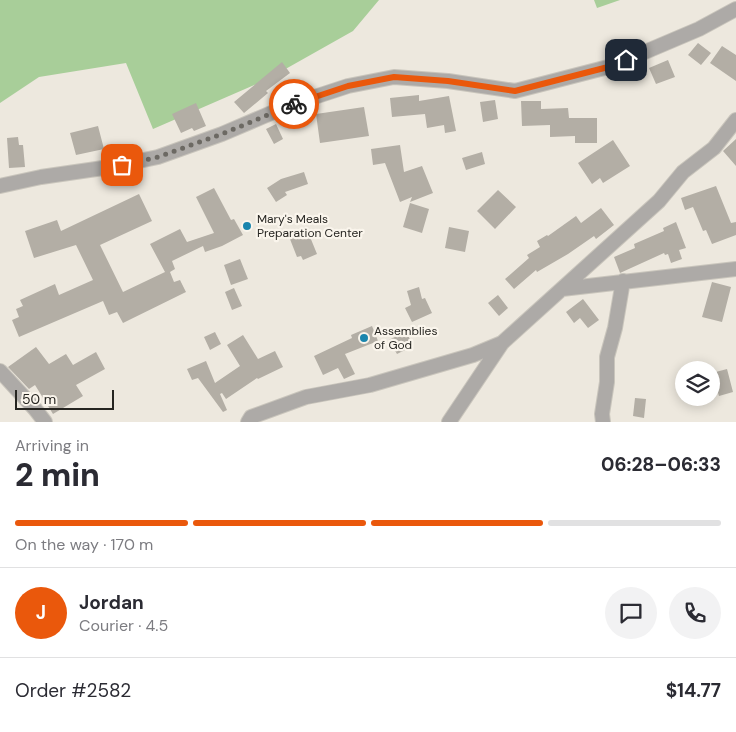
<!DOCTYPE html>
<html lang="en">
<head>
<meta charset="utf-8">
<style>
	:root { --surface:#fff; --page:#f2f2f3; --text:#2b2b33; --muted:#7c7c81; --line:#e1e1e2; --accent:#ea580c }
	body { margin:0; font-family:"DM Sans",sans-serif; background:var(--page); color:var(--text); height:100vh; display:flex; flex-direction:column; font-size:19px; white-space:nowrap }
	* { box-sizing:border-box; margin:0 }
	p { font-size:16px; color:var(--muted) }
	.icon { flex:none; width:28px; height:28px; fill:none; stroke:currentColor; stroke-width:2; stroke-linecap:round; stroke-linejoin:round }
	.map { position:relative; height:422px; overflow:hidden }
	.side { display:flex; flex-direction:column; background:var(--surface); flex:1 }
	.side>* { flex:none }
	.fabs { position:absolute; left:675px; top:361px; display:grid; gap:10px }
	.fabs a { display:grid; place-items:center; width:45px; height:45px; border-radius:50%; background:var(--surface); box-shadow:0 2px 12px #0003; font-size:25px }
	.scale { position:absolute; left:15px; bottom:12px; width:99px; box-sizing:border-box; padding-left:5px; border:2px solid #262521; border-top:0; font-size:14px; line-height:18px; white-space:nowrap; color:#262521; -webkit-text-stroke:4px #faf5ec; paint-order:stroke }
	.pin { position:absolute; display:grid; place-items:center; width:42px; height:42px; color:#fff; margin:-21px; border-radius:10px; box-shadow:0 2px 8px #0006 }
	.courier { position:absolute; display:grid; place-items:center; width:50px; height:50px; margin:-25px; border:4px solid #ea580c; border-radius:50%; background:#fff; color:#222; box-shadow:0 1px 6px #0007 }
	.headline em { font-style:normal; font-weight:800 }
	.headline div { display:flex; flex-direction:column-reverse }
	.headline { display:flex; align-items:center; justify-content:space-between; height:85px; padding:0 15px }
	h1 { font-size:32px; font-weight:800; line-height:38px }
	.bar { display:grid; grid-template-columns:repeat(4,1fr); gap:8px 5px; align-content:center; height:60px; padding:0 15px }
	.bar i { height:6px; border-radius:4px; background:var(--line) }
	.bar .current { background:var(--accent) }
	.bar p { grid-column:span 4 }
	.line { display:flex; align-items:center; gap:12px; padding:0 15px; border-top:1px solid var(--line) }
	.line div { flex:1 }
	.round { display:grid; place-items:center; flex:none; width:52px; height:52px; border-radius:26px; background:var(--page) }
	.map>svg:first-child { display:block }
	.green { fill:#a8ce99 }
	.building { fill:#b3aea5 }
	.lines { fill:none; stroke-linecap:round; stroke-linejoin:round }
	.minor-casing { stroke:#c9c5bc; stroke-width:16 }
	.minor { stroke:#adaaa7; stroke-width:14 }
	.done { stroke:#6c6963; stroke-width:5; stroke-dasharray:0 9 }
	.route { stroke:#ea580c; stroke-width:6 }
	.poi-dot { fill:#1a85ad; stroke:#faf5ec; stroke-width:2 }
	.labels { text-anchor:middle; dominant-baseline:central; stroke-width:4.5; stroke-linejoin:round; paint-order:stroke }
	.poi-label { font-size:12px; fill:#262521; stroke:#faf5ec; text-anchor:start }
</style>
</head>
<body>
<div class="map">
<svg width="736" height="422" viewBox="0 0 736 422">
	<rect width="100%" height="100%" fill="#ede8de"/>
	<path class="green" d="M 0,0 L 379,0 L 353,31 L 266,80 L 153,129 L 126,63 L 39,77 L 0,103 Z
		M 594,0 L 620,0 L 597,8 Z"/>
	<path class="building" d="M 698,43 L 711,53 L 701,65 L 688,55 Z
		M 722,46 L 736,55 L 736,81 L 710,63 Z
		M 668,60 L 675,77 L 656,84 L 649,68 Z
		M 282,62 L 290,73 L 266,91 L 268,93 L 244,113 L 234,102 Z
		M 419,95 L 419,101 L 449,96 L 456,131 L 445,133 L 444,125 L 427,128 L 425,114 L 392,117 L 390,98 Z
		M 495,100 L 498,119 L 483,122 L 480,102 Z
		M 521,101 L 541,101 L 541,109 L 568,108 L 569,118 L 597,118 L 597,143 L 575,143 L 575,136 L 550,137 L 550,125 L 522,126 Z
		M 196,103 L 206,126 L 194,131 L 192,128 L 181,133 L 172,114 Z
		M 364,107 L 369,136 L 320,143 L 316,114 Z
		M 276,124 L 283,139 L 274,144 L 266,129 Z
		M 98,126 L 104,149 L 76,155 L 70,133 Z
		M 18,137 L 19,145 L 23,145 L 25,167 L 9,168 L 7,138 Z
		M 736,139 L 736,166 L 723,151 Z
		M 613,140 L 630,166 L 603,183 L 600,178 L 592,184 L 578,163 Z
		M 400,145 L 404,172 L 422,166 L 433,193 L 410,202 L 412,197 L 400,202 L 385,163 L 373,165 L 371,149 Z
		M 482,152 L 485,164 L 466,170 L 462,158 Z
		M 304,172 L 308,184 L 285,192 L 287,195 L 276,202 L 267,188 L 281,179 Z
		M 716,186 L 731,223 L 736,222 L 736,235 L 712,244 L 706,230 L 703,231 L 693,207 L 685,210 L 681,198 Z
		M 214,188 L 231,220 L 234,219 L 243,235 L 222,246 L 205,252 L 203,246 L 172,261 L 175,269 L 170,272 L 174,282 L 180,280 L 186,292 L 123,323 L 117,312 L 109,315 L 103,301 L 19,337 L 12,320 L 19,317 L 16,309 L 23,306 L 20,300 L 55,284 L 59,295 L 93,280 L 76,245 L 34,258 L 25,231 L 57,220 L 61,231 L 139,194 L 152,221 L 100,245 L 123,292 L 165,272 L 150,244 L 180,229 L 187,242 L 214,233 L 196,197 Z
		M 498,190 L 516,207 L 495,229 L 477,211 Z
		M 410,203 L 429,209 L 422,233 L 403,227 Z
		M 601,208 L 614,225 L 596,239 L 594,236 L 568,254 L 537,272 L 536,270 L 514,289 L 505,279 L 529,258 L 527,255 L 540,247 L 537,241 L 547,235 L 548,236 L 576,216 L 581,223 Z
		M 676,222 L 686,248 L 679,250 L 682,259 L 671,263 L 668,254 L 665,255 L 664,253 L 620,273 L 614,257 L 635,248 L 634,244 L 664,231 L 663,228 Z
		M 306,227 L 317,254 L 303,260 L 301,256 L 297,257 L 288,234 Z
		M 449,227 L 469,231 L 465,252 L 445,248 Z
		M 240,259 L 248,279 L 231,285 L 224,265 Z
		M 712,282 L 731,287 L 722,322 L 702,317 Z
		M 419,287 L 422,299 L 425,298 L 432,313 L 412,322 L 405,308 L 411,305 L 407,291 Z
		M 234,288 L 242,306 L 232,310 L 225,292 Z
		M 498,295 L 508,308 L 499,316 L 488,303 Z
		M 583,299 L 599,320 L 588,328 L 580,318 L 574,323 L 566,312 Z
		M 372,326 L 378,341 L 345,354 L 355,374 L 344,379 L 338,368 L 323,375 L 314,356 L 352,338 L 351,335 Z
		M 406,331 L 413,346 L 397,354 L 389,340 Z
		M 215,332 L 221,344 L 210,350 L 204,337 Z
		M 243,335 L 258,359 L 275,351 L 283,367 L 258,379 L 257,378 L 226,399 L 222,393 L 220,394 L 227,410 L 223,412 L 198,378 L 192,380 L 187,369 L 206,361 L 215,383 L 240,366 L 227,345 Z
		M 36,347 L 49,364 L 66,354 L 73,365 L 96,352 L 105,369 L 76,385 L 83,396 L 53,414 L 35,385 L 29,389 L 8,367 Z
		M 727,369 L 733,392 L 719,396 L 712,373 Z
		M 635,398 L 646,399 L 644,418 L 633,416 Z"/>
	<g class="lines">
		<defs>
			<path id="minor" d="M 0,186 L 41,177 L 110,167 L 158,157 L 222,134 L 290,105 L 348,86 L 394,77 L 448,81 L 515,91 L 612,66 L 699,29 L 736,9
				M 562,289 L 736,269
				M 0,371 L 35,409 L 45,422
				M 248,422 L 251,417 L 306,397 L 370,385 L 473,355 L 502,343 L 659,201 L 683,172 L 714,148 L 736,120
				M 449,422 L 502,343
				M 603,422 L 602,414 L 607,382 L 607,357 L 615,328 L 623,281"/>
		</defs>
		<use href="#minor" class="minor-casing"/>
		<use href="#minor" class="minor"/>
	</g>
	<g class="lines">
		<path class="done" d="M 122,165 L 158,157 L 222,134 L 294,104"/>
		<path class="route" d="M 294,104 L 348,86 L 394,77 L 448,81 L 515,91 L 612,66 L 626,60"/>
	</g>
	<g class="poi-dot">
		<circle cx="247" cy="226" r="5"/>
		<circle cx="364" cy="338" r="5"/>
	</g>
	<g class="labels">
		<g class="poi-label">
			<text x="257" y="219">Mary's Meals<tspan x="257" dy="14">Preparation Center</tspan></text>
			<text x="374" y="331">Assemblies<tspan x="374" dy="14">of God</tspan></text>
		</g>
	</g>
</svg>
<div class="fabs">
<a><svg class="icon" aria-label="layers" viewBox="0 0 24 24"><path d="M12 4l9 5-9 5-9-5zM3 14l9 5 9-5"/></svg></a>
</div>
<div class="scale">50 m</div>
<div class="pin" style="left:122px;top:165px;background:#ea580c"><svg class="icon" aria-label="bag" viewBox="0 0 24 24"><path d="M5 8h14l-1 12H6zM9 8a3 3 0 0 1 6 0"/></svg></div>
<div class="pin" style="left:626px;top:60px;background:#1f2937"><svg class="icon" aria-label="home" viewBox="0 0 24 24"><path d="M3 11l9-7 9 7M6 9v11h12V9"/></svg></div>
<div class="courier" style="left:294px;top:104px"><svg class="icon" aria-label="bike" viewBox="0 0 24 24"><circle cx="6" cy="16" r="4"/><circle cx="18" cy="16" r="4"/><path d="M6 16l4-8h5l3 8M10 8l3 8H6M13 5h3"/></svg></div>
</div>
<section class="side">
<div class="headline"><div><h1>2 min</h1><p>Arriving in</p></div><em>06:28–06:33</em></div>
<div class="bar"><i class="current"></i><i class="current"></i><i class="current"></i><i></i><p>On the way · 170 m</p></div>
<div class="line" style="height:90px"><b class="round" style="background:var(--accent);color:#fff">J</b><div><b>Jordan</b><p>Courier · 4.5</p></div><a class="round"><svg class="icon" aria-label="chat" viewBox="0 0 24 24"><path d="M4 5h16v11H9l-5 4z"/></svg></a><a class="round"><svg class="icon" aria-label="phone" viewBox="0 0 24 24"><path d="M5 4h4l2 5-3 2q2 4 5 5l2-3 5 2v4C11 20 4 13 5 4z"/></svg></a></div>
<div class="line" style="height:65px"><div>Order #2582</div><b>$14.77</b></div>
</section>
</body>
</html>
